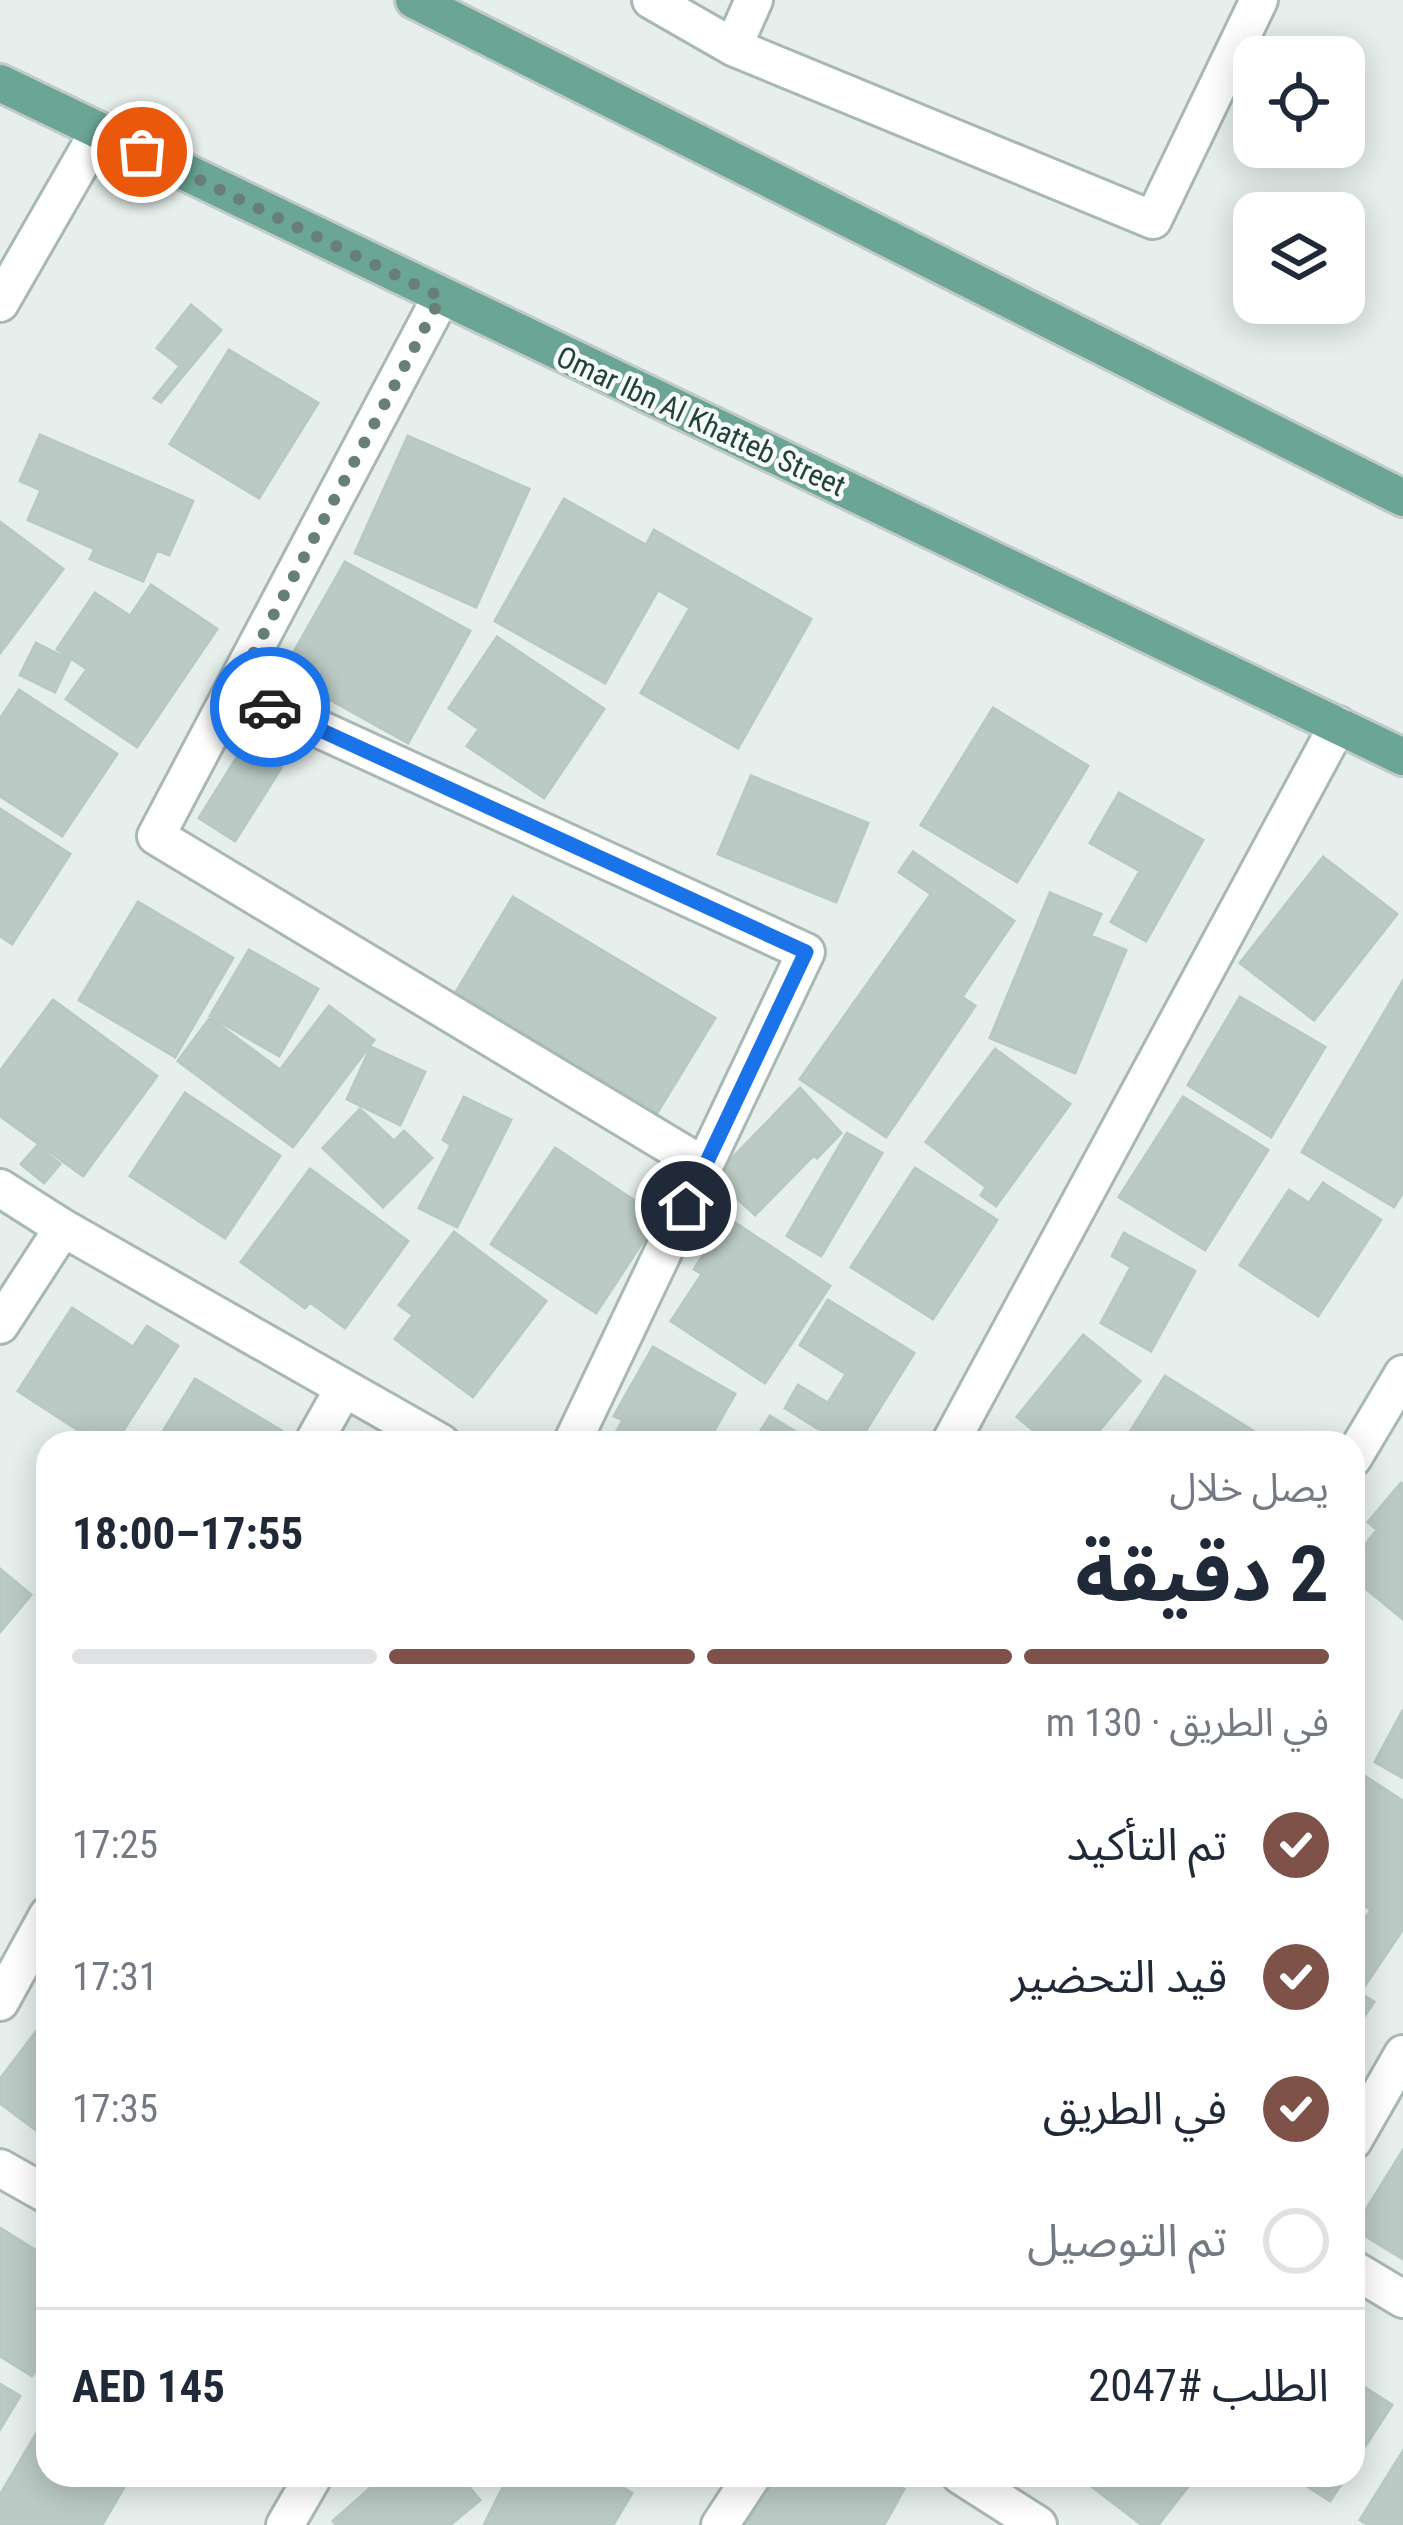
<!DOCTYPE html>
<html lang="ar">
<head>
<meta charset="utf-8">
<style>
	:root { --surface:#fff; --page:#f2f2f3; --text:#1f2937; --muted:#747a83; --line:#e0e1e3; --accent:#7f5249 }
	body { margin:0; font-family:"Roboto Condensed","Noto Sans Arabic",sans-serif; background:var(--page); color:var(--text); direction:rtl; height:100vh; display:flex; flex-direction:column; font-size:45px; white-space:nowrap }
	* { box-sizing:border-box; margin:0 }
	p { font-size:39px; color:var(--muted) }
	.icon { flex:none; width:66px; height:66px; fill:none; stroke:currentColor; stroke-width:2; stroke-linecap:round; stroke-linejoin:round }
	.map { position:relative; flex:1; overflow:hidden; direction:ltr }
	.details { position:absolute; left:36px; top:1431px; width:1329px; height:1056px; display:flex; flex-direction:column; background:var(--surface); border-radius:36px; box-shadow:0 6px 30px #0003; direction:rtl }
	.details>* { flex:none }
	.controls { position:absolute; left:1233px; top:36px; display:grid; gap:24px }
	.controls a { display:grid; place-items:center; width:132px; height:132px; border-radius:24px; background:var(--surface); box-shadow:0 6px 30px #0003; font-size:60px }
	.pin { position:absolute; display:grid; place-items:center; width:102px; height:102px; color:#fff; margin:-51px; border:6px solid #fff; border-radius:50%; box-shadow:0 3px 12px #0007 }
	.courier { position:absolute; display:grid; place-items:center; width:120px; height:120px; margin:-60px; border:9px solid #1a73e8; border-radius:50%; background:#fff; color:#222; box-shadow:0 3px 15px #0007 }
	.headline em { font-style:normal; font-weight:700 }
	.headline div { display:flex; flex-direction:column-reverse }
	.headline { display:flex; align-items:center; justify-content:space-between; height:204px; padding:0 36px }
	h1 { font-size:78px; font-weight:700; line-height:90px }
	.bar { display:grid; grid-template-columns:repeat(4,1fr); gap:18px 12px; align-content:center; height:144px; padding:0 36px }
	.bar i { height:15px; border-radius:9px; background:var(--line) }
	.bar .current { background:var(--accent) }
	.bar p { grid-column:span 4 }
	.line { display:flex; align-items:center; gap:30px; padding:0 36px; border-top:3px solid var(--line) }
	.line div { flex:1 }
	ol { padding:0 36px; list-style:none }
	li { display:flex; align-items:center; gap:36px; height:132px }
	li p { margin-inline-start:auto }
	li .icon { padding:12px; border-radius:50%; background:var(--accent); color:#fff; stroke-width:4 }
	li:last-child { color:var(--muted) }
	li i { width:66px; height:66px; border:6px solid var(--line); border-radius:50% }
	.map>svg:first-child { display:block }
	.building { fill:#bbcac4; stroke:#b8c9c2; stroke-width:3 }
	.lines { fill:none; stroke-linecap:round; stroke-linejoin:round }
	.minor-casing { stroke:#a8b8b2; stroke-width:42 }
	.major-casing { stroke:#c2cac8; stroke-width:42 }
	.minor { stroke:#fff; stroke-width:36 }
	.major { stroke:#6aa596; stroke-width:36 }
	.done { stroke:#687f78; stroke-width:12; stroke-dasharray:0 21.6 }
	.route { stroke:#1a73e8; stroke-width:15 }
	.labels { text-anchor:middle; dominant-baseline:central; stroke-width:9; stroke-linejoin:round; paint-order:stroke }
	.street-label { font-size:30px; fill:#24423a; stroke:#f7fbf9 }
</style>
</head>
<body>
<div class="map">
<svg width="1403" height="2525" viewBox="0 0 1403 2525">
	<rect width="100%" height="100%" fill="#e6efeb"/>
	<path class="building" d="M 191,305 L 221,330 L 161,402 L 154,398 L 180,366 L 157,348 Z
		M 229,350 L 318,403 L 259,498 L 170,444 Z
		M 40,435 L 193,501 L 169,555 L 157,550 L 143,581 L 90,559 L 95,549 L 28,520 L 41,490 L 20,481 Z
		M 408,436 L 529,489 L 476,607 L 355,553 Z
		M 564,499 L 646,545 L 654,530 L 811,619 L 738,748 L 641,693 L 690,608 L 658,590 L 605,683 L 495,621 Z
		M 0,522 L 63,569 L 0,653 Z
		M 345,562 L 470,631 L 408,743 L 282,673 Z
		M 151,585 L 217,629 L 137,747 L 66,699 L 87,669 L 57,649 L 95,593 L 130,616 Z
		M 497,637 L 604,709 L 544,798 L 467,746 L 479,729 L 449,708 Z
		M 36,643 L 70,660 L 55,692 L 20,675 Z
		M 19,690 L 117,754 L 62,836 L 0,796 L 0,719 Z
		M 993,708 L 1088,766 L 1017,882 L 921,825 Z
		M 244,746 L 281,768 L 235,841 L 199,818 Z
		M 751,776 L 868,823 L 836,902 L 718,854 Z
		M 1119,793 L 1203,840 L 1146,941 L 1111,922 L 1140,871 L 1090,843 Z
		M 0,809 L 70,854 L 12,944 L 0,936 Z
		M 913,852 L 1014,921 L 962,997 L 975,1006 L 886,1137 L 800,1079 L 931,894 L 899,872 Z
		M 1323,857 L 1397,914 L 1314,1020 L 1240,963 Z
		M 1050,893 L 1101,914 L 1091,936 L 1126,950 L 1075,1073 L 990,1038 Z
		M 513,897 L 715,1018 L 657,1113 L 456,992 Z
		M 138,902 L 233,958 L 175,1057 L 79,1000 Z
		M 249,950 L 318,989 L 279,1056 L 210,1016 Z
		M 1403,981 L 1403,1192 L 1394,1207 L 1302,1152 Z
		M 1240,997 L 1325,1047 L 1271,1137 L 1188,1085 Z
		M 53,1000 L 157,1076 L 83,1176 L 0,1116 L 0,1071 Z
		M 329,1006 L 374,1040 L 293,1147 L 178,1061 L 210,1018 L 280,1070 Z
		M 371,1047 L 425,1072 L 400,1125 L 347,1099 Z
		M 995,1049 L 1070,1104 L 996,1206 L 981,1195 L 986,1187 L 926,1142 Z
		M 800,1088 L 841,1133 L 817,1158 L 814,1155 L 755,1215 L 714,1177 Z
		M 185,1093 L 280,1156 L 225,1238 L 130,1176 Z
		M 464,1097 L 511,1120 L 457,1227 L 419,1208 L 451,1145 L 443,1140 Z
		M 1183,1097 L 1268,1150 L 1205,1250 L 1119,1197 Z
		M 360,1109 L 394,1141 L 404,1131 L 432,1158 L 383,1207 L 323,1148 Z
		M 847,1133 L 882,1153 L 821,1256 L 787,1236 Z
		M 37,1146 L 60,1164 L 44,1183 L 21,1164 Z
		M 555,1148 L 659,1217 L 596,1313 L 491,1244 Z
		M 915,1168 L 997,1220 L 933,1319 L 851,1267 Z
		M 310,1169 L 408,1241 L 345,1328 L 310,1302 L 305,1308 L 241,1262 Z
		M 1323,1183 L 1381,1220 L 1318,1316 L 1240,1265 L 1289,1190 L 1309,1203 Z
		M 728,1218 L 830,1286 L 765,1383 L 671,1321 L 702,1274 L 694,1269 Z
		M 454,1232 L 546,1301 L 473,1397 L 395,1339 L 413,1315 L 399,1305 Z
		M 1124,1233 L 1195,1271 L 1151,1351 L 1101,1323 L 1131,1267 L 1112,1256 Z
		M 828,1300 L 914,1353 L 858,1443 L 841,1443 L 785,1408 L 798,1385 L 828,1403 L 846,1374 L 800,1345 Z
		M 72,1308 L 133,1347 L 147,1326 L 178,1346 L 115,1443 L 98,1443 L 18,1391 Z
		M 1083,1335 L 1140,1381 L 1089,1443 L 1049,1443 L 1017,1417 Z
		M 653,1347 L 735,1394 L 707,1443 L 610,1443 L 623,1420 L 614,1416 Z
		M 1165,1376 L 1258,1434 L 1253,1443 L 1123,1443 Z
		M 195,1379 L 282,1431 L 275,1443 L 156,1443 Z
		M 770,1416 L 814,1443 L 753,1443 Z
		M 1401,1483 L 1403,1485 L 1403,1619 L 1353,1578 L 1353,1560 L 1377,1530 L 1368,1522 Z
		M 0,1569 L 31,1595 L 0,1632 Z
		M 1403,1710 L 1403,1778 L 1375,1762 Z
		M 1363,1775 L 1403,1801 L 1403,1929 L 1360,1993 L 1374,2002 L 1353,2033 L 1353,1909 L 1366,1917 L 1371,1910 L 1353,1898 L 1353,1789 Z
		M 48,2016 L 48,2139 L 0,2103 L 0,2079 Z
		M 1403,2150 L 1403,2259 L 1354,2229 Z
		M 0,2228 L 48,2258 L 48,2351 L 32,2376 L 0,2356 Z
		M 1353,2380 L 1392,2405 L 1353,2465 Z
		M 0,2384 L 20,2396 L 0,2429 Z
		M 48,2414 L 48,2475 L 131,2475 L 102,2525 L 0,2525 L 0,2495 Z
		M 1403,2451 L 1403,2525 L 1369,2525 L 1360,2520 Z
		M 385,2475 L 459,2475 L 480,2500 L 450,2525 L 336,2525 L 333,2521 Z
		M 509,2475 L 601,2475 L 632,2493 L 613,2525 L 484,2525 Z
		M 772,2475 L 880,2475 L 904,2489 L 884,2525 L 744,2525 Z
		M 1077,2475 L 1197,2475 L 1158,2525 L 1142,2525 Z
		M 1290,2475 L 1347,2475 L 1330,2501 Z"/>
	<g class="lines">
		<defs>
			<path id="minor" d="M 651,0 L 733,47 L 1153,220 L 1259,0
				M 733,47 L 754,0
				M 441,297 L 156,836 L 704,1166
				M 0,303 L 99,131
				M 234,690 L 806,952 L 572,1443
				M 0,1188 L 63,1228 L 441,1443
				M 0,1325 L 63,1228
				M 313,1443 L 344,1388
				M 950,1443 L 1338,725
				M 1353,1458 L 1403,1374
				M 0,2002 L 48,1915
				M 1353,2141 L 1403,2054
				M 0,2168 L 48,2195
				M 1353,2269 L 1403,2299
				M 960,2475 L 1038,2525
				M 285,2525 L 314,2475
				M 720,2525 L 753,2475"/>
			<path id="major" d="M 414,0 L 1403,498
				M 0,83 L 1403,757"/>
		</defs>
		<use href="#minor" class="minor-casing"/>
		<use href="#major" class="major-casing"/>
		<use href="#minor" class="minor"/>
		<use href="#major" class="major"/>
	</g>
	<g class="lines">
		<path class="done" d="M 142,152 L 441,297 L 234,690 L 270,707"/>
		<path class="route" d="M 270,707 L 806,952 L 686,1206"/>
	</g>
	<g class="labels">
		<g class="street-label">
			<text transform="translate(701 421) rotate(25)">Omar Ibn Al Khatteb Street</text>
		</g>
	</g>
</svg>
<div class="controls">
<a><svg class="icon" aria-label="locate" viewBox="0 0 24 24"><circle cx="12" cy="12" r="6"/><path d="M12 2v4M12 18v4M2 12h4M18 12h4"/></svg></a>
<a><svg class="icon" aria-label="layers" viewBox="0 0 24 24"><path d="M12 4l9 5-9 5-9-5zM3 14l9 5 9-5"/></svg></a>
</div>
<div class="pin" style="left:142px;top:152px;background:#ea580c"><svg class="icon" aria-label="bag" viewBox="0 0 24 24"><path d="M5 8h14l-1 12H6zM9 8a3 3 0 0 1 6 0"/></svg></div>
<div class="pin" style="left:686px;top:1206px;background:#1f2937"><svg class="icon" aria-label="home" viewBox="0 0 24 24"><path d="M3 11l9-7 9 7M6 9v11h12V9"/></svg></div>
<div class="courier" style="left:270px;top:707px"><svg class="icon" aria-label="car" viewBox="0 0 24 24"><path d="M5 17H2v-5l4-1 3-4h7l3 4 3 1v5h-3M9 17h6M6 11h13"/><circle cx="7" cy="17" r="2"/><circle cx="17" cy="17" r="2"/></svg></div>
<section class="details">
<div class="headline"><div><h1>2 دقيقة</h1><p>يصل خلال</p></div><em>17:55–18:00</em></div>
<div class="bar"><i class="current"></i><i class="current"></i><i class="current"></i><i></i><p>في الطريق · 130 m</p></div>
<ol>
<li><svg class="icon" aria-label="check" viewBox="0 0 24 24"><path d="M5 12l5 5 9-10"/></svg>تم التأكيد<p>17:25</p></li>
<li><svg class="icon" aria-label="check" viewBox="0 0 24 24"><path d="M5 12l5 5 9-10"/></svg>قيد التحضير<p>17:31</p></li>
<li><svg class="icon" aria-label="check" viewBox="0 0 24 24"><path d="M5 12l5 5 9-10"/></svg>في الطريق<p>17:35</p></li>
<li><i></i>تم التوصيل</li>
</ol>
<div class="line" style="height:156px"><div>الطلب #2047</div><b>AED 145</b></div>
</section>
</div>
</body>
</html>
